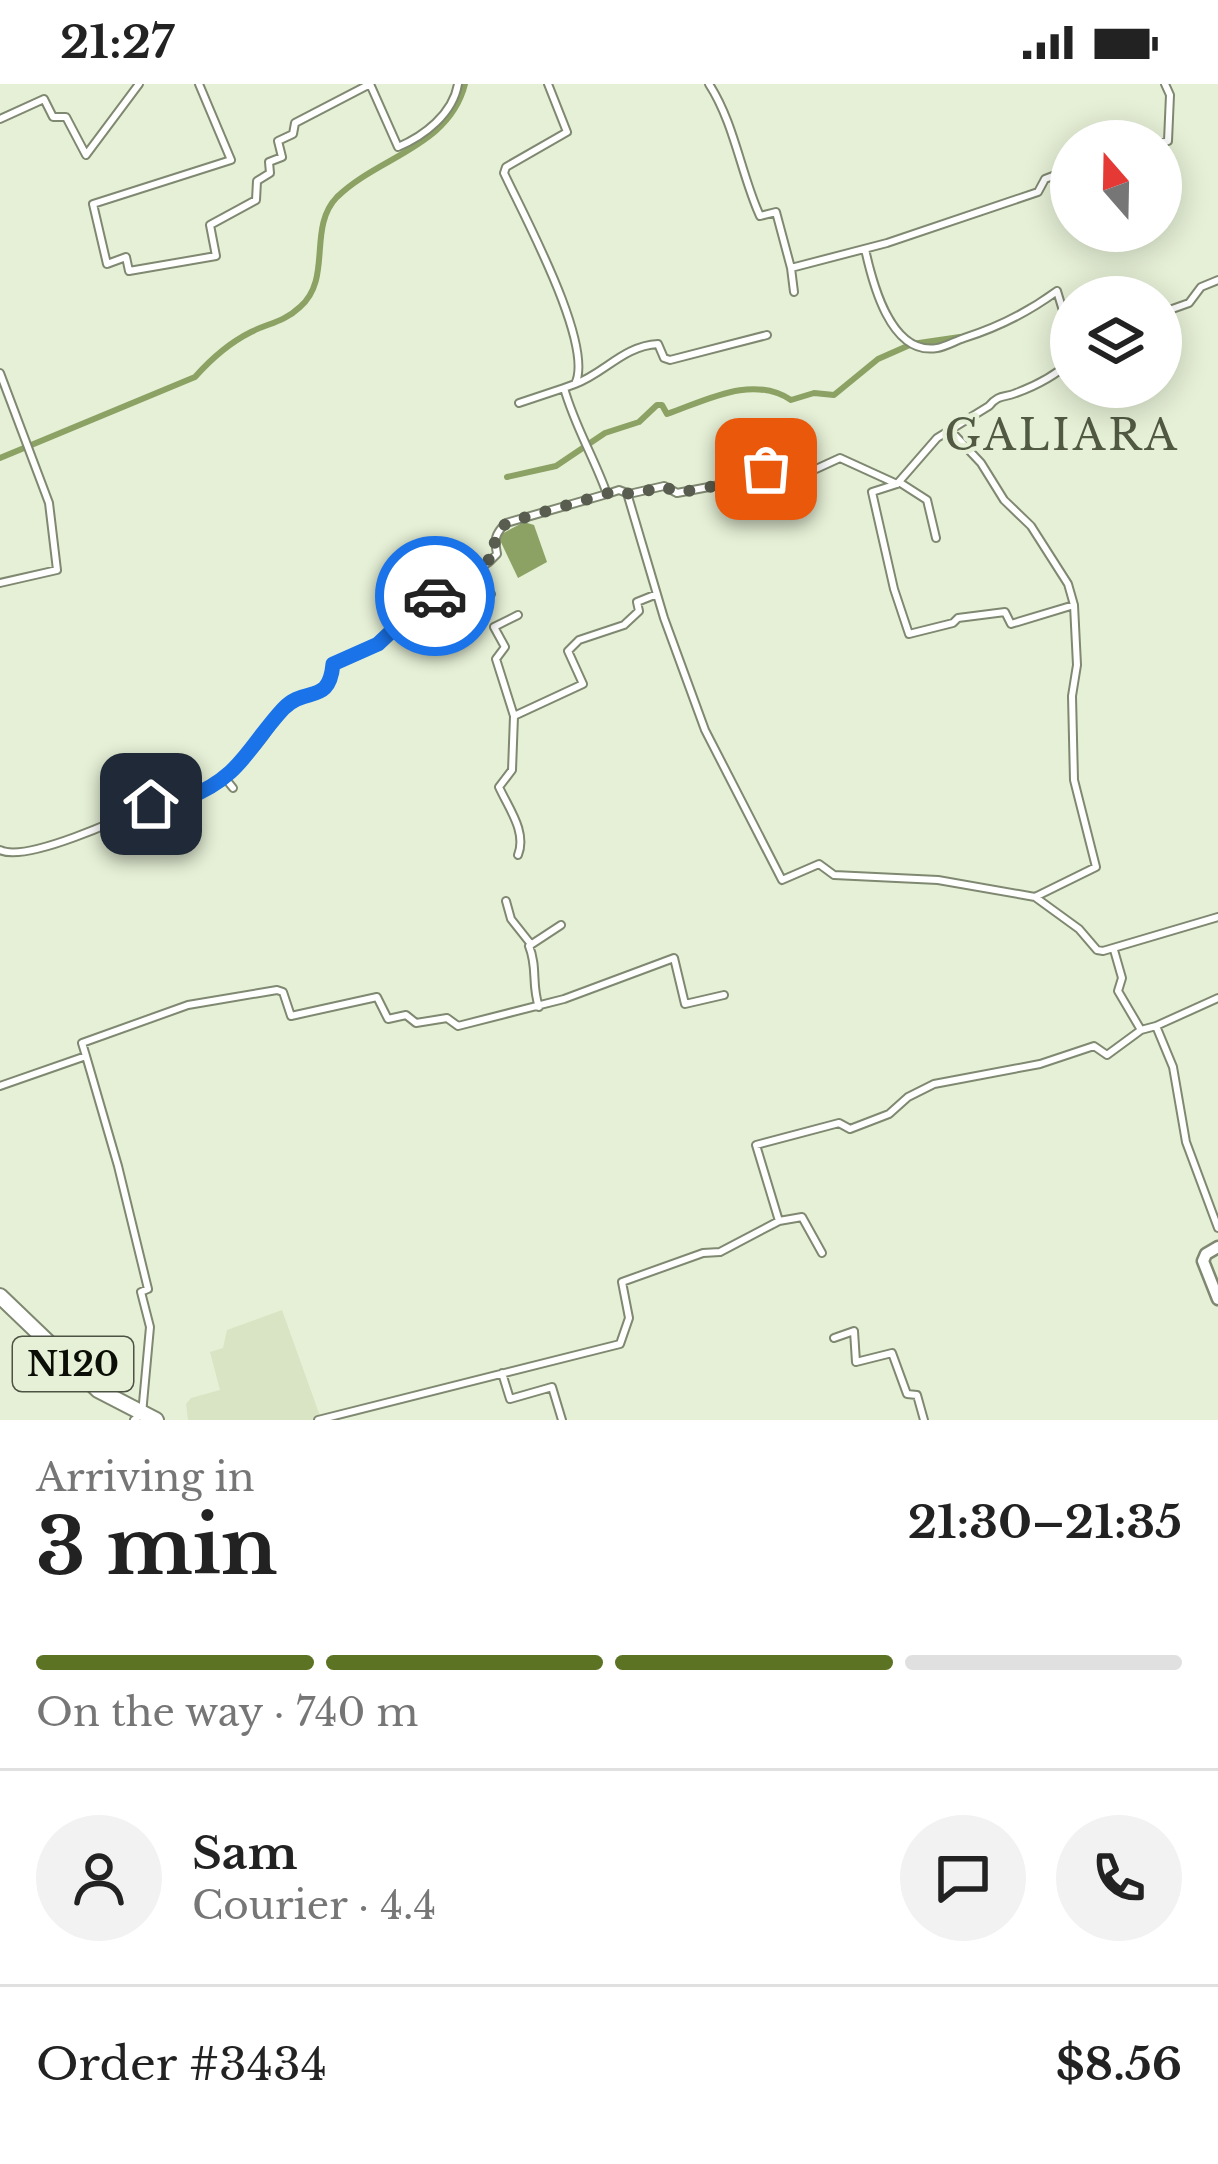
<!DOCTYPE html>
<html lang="en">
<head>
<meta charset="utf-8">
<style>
	:root { --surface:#fff; --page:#f2f2f2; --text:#222; --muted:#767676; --line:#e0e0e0; --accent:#5c7324 }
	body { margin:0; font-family:"Libre Baskerville",serif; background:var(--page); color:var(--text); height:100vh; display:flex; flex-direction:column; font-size:45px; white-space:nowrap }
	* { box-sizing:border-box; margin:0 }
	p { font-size:39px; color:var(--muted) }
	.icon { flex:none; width:66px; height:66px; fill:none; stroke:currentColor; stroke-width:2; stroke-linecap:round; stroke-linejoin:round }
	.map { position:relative; height:1336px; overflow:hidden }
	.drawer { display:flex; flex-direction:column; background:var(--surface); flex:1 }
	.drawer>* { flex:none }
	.needle { width:78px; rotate:340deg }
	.fabs { position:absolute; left:1050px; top:36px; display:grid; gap:24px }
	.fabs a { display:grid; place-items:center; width:132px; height:132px; border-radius:50%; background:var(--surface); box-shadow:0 6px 30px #0003; font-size:60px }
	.pin { position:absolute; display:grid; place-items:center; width:102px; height:102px; color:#fff; margin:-51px; border-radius:24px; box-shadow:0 6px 18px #0006 }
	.courier { position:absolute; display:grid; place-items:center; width:120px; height:120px; margin:-60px; border:9px solid #1a73e8; border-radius:50%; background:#fff; color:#222; box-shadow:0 3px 15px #0007 }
	.summary em { font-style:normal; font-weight:700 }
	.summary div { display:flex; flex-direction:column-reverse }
	.summary { display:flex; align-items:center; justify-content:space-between; height:204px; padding:0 36px }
	h1 { font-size:78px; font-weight:700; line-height:90px }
	.bar { display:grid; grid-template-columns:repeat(4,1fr); gap:18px 12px; align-content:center; height:144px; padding:0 36px }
	.bar i { height:15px; border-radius:9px; background:var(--line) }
	.bar .active { background:var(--accent) }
	.bar p { grid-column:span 4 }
	.line { display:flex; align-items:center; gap:30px; padding:0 36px; border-top:3px solid var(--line) }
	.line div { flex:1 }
	.round { display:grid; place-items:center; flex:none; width:126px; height:126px; border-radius:63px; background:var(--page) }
	.status { display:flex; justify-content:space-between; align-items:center; height:84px; padding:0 60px; background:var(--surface); direction:ltr }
	.status svg { height:33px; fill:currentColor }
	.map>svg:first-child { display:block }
	.built { fill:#d8e4c3 }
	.water { fill:#8ca164 }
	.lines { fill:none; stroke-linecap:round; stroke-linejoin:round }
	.canal { stroke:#8ca164; stroke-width:6 }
	.minor-casing { stroke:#7f8870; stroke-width:10 }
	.secondary-casing { stroke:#7f8870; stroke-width:15 }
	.trunk-casing { stroke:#7f8870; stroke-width:18 }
	.minor { stroke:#fff; stroke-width:6 }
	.secondary { stroke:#fff; stroke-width:10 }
	.trunk { stroke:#fff; stroke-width:14 }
	.done { stroke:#585d4f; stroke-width:12; stroke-dasharray:0 21.6 }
	.route { stroke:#1a73e8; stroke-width:15 }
	.labels { text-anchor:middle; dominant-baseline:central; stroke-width:9; stroke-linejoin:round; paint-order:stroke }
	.shield { fill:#e6f0d6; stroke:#4d5244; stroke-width:3 }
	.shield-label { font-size:33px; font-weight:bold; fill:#0b0e06 }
	.quarter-label { font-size:42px; letter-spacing:3px; fill:#515943; stroke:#e6f0d6 }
</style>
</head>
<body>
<div class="status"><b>21:27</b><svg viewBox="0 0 49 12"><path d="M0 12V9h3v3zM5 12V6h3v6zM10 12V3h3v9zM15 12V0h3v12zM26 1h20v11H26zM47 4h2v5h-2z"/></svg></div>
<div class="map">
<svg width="1218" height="1336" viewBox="0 0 1218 1336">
	<rect width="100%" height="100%" fill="#e6f0d6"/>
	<path class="built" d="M 282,1226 L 320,1332 L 312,1336 L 188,1336 L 186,1320 L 191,1314 L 220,1306 L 210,1268 L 223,1264 L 227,1246 Z"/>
	<path class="water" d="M 524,438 L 534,441 L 547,478 L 518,494 L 498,452 Z"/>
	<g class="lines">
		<path class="canal" d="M 0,374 L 195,293 C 211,275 229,259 251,248 C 269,239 284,238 300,223 C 333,194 307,144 337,113 C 379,72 449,63 465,0
			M 507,393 L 556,382 L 605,349 L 639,338 L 657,321 L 662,321 L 667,330 C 705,317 752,290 791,316 L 814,309 L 834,311 L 878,275 L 912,260 L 960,253"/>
		<defs>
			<path id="minor" d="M 199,0 L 231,76 L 93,120 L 107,180 L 126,173 L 129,187 L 216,172 L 210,141 L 256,116 L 257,97 L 270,89 L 269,78 L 282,73 L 278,57 L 293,50 L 295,39 L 370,0
				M 370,0 L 398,63 C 424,52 453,30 458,0
				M 709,0 C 733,37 740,84 757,125 L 760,132 L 776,128 L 791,184 L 887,159 L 1038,108 L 1045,95 L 1071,85
				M 0,35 L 44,15 L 53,33 L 66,33 L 86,71 L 139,0
				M 1161,59 L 1168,57 L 1170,11 L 1165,0
				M 865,165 C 872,197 890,272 937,264 C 945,263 955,257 964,254 C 999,243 1027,229 1057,207 L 1071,253
				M 791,184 L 794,208
				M 1161,229 L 1189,219 L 1201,203 L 1218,196
				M 1071,277 C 1056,291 1035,302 1016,309 C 1004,314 999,310 989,322 L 937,354 L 897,400 L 872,408 L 894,505 L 909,550 L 953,539 L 958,534 L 1005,528 L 1011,540 L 1074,521
				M 0,289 L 49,419 L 57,486 L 0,499
				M 575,300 C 605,289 623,262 658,260 L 664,274 L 670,276 L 767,251
				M 519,319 L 564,304
				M 899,398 L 927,416 L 936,454
				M 607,410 L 619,406 L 627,409 L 664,534 L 705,646 L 782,796 L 819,780 L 834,791 L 938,796 L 1035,813 L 1096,783 L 1074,696 L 1072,612 L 1077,581 L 1074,521 L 1068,500 L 1031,442 L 1004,416 L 981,379 L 949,345
				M 629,410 L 664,402 L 677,409 L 730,399 L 766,385 L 816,385 L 840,374 L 897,400
				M 475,487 L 491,510 L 483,519
				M 514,632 L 496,575 L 505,563 L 494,543 L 518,531
				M 225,694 L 233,704
				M 0,766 C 26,779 123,734 151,720 C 165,724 173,720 187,714 C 217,702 240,682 261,656 C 269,647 274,635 283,625 C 306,601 329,622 333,580 L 378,560 L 414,526 L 489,478 L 497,470 C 494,455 495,450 506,439 L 607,410 C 594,373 575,343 564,304 L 575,300 C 595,262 523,130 504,89 L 506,83 L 567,48 L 548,0
				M 518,771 C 527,748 509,725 499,703 L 512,686 L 514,632 L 583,600 L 568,567 L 579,556 L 624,541 L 639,527 L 637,518 L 657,510
				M 1035,813 L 1079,845 L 1097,866 L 1103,867 L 1218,833
				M 506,817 L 511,835 L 530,859
				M 1114,866 L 1122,894 L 1118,907 L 1141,946 L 1156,942
				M 1218,914 L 1156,942 L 1173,983 L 1186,1058 L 1218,1144
				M 539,923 C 531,900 538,884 529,862 L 561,841
				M 86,972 L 118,1082 L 148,1205 L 141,1208 L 150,1243 L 142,1330 L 134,1336
				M 0,1002 L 86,972 L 82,959 L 188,921 L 277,906 L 283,908 L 291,932 L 377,913 L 388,935 L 406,931 L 416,939 L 447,934 L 458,942 L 564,915 L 674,874 L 685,920 L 724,911
				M 779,1137 L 756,1061 L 839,1039 L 850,1045 L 889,1030 L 908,1013 L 934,1000 L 1040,980 L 1094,962 L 1107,971 L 1141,946
				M 834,1254 L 854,1247 L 856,1278 L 892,1269 L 907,1310 L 917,1311 L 924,1336
				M 502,1289 L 510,1315 L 552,1303 L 562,1336
				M 318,1336 L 620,1260 L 629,1234 L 622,1198 L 703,1169 L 720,1168 L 779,1137 L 802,1133 L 822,1169"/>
			<path id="secondary" d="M 1218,1163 L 1206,1170 L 1203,1177 L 1218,1215"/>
			<path id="trunk" d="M 0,1212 L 98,1306 L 156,1336"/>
		</defs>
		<use href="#minor" class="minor-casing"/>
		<use href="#secondary" class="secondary-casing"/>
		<use href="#trunk" class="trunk-casing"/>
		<use href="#minor" class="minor"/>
		<use href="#secondary" class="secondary"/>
		<use href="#trunk" class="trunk"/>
	</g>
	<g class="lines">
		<path class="done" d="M 435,512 L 497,470 L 494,455 L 506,439 L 619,406 L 632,411 L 664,402 L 677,409 L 730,399 L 766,385"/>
		<path class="route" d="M 151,720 C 165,724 173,720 187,714 C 241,693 248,663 283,625 C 306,601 329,622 333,580 L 378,560 L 414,526 L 435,512"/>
	</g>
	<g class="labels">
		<rect class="shield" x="13" y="1253" width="120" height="54" rx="9"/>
		<g class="shield-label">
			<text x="73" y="1280">N120</text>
		</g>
		<g class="quarter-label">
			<text x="1062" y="351">GALIARA</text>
		</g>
	</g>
</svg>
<div class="fabs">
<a><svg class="needle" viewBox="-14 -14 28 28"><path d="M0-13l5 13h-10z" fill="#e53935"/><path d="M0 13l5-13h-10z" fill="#767676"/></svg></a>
<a><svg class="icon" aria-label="layers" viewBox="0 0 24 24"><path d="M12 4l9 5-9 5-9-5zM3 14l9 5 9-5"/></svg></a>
</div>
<div class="pin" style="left:766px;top:385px;background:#ea580c"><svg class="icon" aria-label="bag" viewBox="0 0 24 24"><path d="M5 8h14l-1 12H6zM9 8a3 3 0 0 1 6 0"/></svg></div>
<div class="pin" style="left:151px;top:720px;background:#1f2937"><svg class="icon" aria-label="home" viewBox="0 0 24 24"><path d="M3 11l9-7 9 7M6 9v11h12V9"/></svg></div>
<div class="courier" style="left:435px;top:512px"><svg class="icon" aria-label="car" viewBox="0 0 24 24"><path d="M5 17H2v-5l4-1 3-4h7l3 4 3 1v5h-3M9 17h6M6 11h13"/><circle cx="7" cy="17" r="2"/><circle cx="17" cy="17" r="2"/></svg></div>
</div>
<section class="drawer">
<div class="summary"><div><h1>3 min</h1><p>Arriving in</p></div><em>21:30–21:35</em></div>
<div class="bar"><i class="active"></i><i class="active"></i><i class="active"></i><i></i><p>On the way · 740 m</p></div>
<div class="line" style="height:216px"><a class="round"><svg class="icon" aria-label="person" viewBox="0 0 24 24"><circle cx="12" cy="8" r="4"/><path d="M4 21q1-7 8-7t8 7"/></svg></a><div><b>Sam</b><p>Courier · 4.4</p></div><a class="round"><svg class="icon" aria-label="chat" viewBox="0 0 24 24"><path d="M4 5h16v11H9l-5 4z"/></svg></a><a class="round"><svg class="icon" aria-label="phone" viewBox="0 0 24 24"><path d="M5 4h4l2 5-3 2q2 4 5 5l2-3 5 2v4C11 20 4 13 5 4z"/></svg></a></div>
<div class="line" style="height:156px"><div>Order #3434</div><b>$8.56</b></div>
</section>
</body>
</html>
